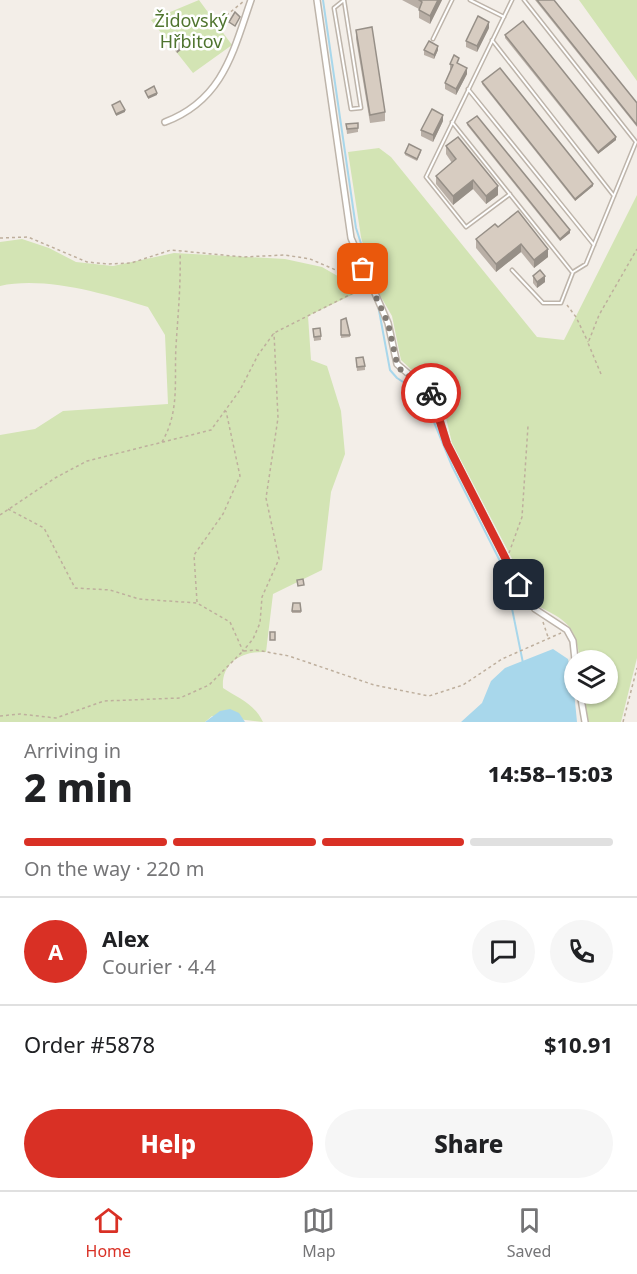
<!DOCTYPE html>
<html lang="en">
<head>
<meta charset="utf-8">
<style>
	:root { --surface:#fff; --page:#f6f6f6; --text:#202124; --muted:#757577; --line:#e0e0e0; --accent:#d93025 }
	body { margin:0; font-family:"Noto Sans",sans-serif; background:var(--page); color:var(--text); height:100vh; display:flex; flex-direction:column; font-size:22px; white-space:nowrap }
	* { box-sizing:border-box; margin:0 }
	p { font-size:20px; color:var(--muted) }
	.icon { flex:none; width:33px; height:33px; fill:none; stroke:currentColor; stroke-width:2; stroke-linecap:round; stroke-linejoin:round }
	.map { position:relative; height:722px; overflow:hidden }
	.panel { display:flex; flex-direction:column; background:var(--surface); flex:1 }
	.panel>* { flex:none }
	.tools { position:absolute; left:564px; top:650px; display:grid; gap:12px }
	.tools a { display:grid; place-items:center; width:54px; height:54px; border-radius:50%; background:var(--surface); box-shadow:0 2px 4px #0004; font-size:30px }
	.pin { position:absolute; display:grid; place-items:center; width:51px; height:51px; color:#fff; margin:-26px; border-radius:12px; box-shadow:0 3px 9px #0006 }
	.courier { position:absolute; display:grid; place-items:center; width:60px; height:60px; margin:-30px; border:4px solid #d93025; border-radius:50%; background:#fff; color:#222; box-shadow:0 2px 8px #0007 }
	.overview em { font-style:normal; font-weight:800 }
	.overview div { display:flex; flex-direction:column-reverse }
	.overview { display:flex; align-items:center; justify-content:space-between; height:102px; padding:0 24px }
	h1 { font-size:39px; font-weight:800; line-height:45px }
	.bar { display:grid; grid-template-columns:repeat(4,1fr); gap:9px 6px; align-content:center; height:72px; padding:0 24px }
	.bar i { height:8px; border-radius:4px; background:var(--line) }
	.bar .active { background:var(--accent) }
	.bar p { grid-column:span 4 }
	.line { display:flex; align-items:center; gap:15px; padding:0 24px; border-top:2px solid var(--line) }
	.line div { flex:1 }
	.round { display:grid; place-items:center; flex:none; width:63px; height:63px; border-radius:32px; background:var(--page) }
	.button { display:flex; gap:12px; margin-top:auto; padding:12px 24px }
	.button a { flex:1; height:69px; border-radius:36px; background:var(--accent); color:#fff; font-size:24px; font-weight:800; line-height:69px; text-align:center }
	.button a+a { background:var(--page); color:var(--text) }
	.menu { display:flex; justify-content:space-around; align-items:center; height:84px; border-top:2px solid var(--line); background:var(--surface); font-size:16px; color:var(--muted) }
	.menu a { display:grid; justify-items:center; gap:3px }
	.menu .active { color:var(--accent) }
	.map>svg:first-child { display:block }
	.green { fill:#d3e4b4 }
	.water { fill:#a8d7eb }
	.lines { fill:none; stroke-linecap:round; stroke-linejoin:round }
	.stream { stroke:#a8d7eb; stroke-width:2 }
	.service-casing { stroke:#beb5ab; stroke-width:5 }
	.minor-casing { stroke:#beb5ab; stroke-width:8 }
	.path { stroke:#beaf9d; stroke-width:1.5; stroke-dasharray:3 3; stroke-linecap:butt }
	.service { stroke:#fff; stroke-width:2 }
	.minor { stroke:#fff; stroke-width:5 }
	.wall { fill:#b9afa6 }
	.shaded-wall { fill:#968f87 }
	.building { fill:#d7ccc1; stroke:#968f87; stroke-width:1.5 }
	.done { stroke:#837c75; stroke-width:6; stroke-dasharray:0 10.8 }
	.route { stroke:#d93025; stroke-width:8 }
	.labels { text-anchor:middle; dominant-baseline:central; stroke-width:5; stroke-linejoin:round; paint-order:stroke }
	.park-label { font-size:18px; fill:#4f742e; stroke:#fff }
</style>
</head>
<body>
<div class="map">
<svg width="637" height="722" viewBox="0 0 637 722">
	<rect width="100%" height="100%" fill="#f3eee8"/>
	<path class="green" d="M 199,0 L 232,45 L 193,73 L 151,20 Z
		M 579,0 L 637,0 L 637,81 Z
		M 379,148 L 391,157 L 537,337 L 564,340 L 637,195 L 637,658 L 621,722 L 587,722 L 584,693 L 608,693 L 608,660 L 580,660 C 575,624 567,621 536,605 L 452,443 L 441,397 L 401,360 L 392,316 L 373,283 L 361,237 L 348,152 Z
		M 22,239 L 49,248 L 76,262 L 113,266 L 174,253 L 285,259 L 322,267 L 362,290 L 308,316 L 311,360 L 327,366 L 341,411 L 345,454 L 331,492 L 322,570 L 273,594 L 266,652 C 244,651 221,661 223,688 C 238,698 254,703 263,722 L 212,716 L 205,722 L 0,722 L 0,435 L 35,429 L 63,411 L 168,404 L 165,335 L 148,307 C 105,294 45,276 0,286 L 0,242 Z"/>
	<path class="water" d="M 553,649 L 568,659 L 573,681 L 577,722 L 461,722 L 482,703 L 491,681 L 505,668 Z
		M 230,709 L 239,713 L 245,722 L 205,722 L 220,711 Z"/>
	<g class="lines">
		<path class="stream" d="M 323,0 L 356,228 L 374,284
			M 378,305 L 390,370 L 397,378 L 423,395 L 452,466 L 504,569 L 523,663"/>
		<defs>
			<path id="service" d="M 344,0 L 361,108 L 351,109 L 334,8 L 344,0
				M 470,0 L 504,17
				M 433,39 L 452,0
				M 492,40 L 614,196
				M 468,89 L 594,245
				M 452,122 L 572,272
				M 510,194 L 466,227 L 426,177 L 512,0
				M 512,270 L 543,303 L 561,303 L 573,272 L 586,264 L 636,142 L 524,0"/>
			<path id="minor" d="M 317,0 L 351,238 L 388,323 L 397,364 L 432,394 L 447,444 L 519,585 L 535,609 L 567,630 L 573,641 L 575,660
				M 165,122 C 223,100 233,52 251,0
				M 580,693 L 585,722"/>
		</defs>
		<use href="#service" class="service-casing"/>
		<use href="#minor" class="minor-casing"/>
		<path class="path" d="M 217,23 L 244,1
			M 0,238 L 28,237 L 87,262 L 108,264 L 131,263 L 171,250 L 243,257 L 285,255 L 310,259 L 364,282
			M 567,305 L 576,317 L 588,342
			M 601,374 L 588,343 L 599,315 L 637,249
			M 162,442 C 180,411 174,380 176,346 C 178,314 181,284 180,252
			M 8,509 L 44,528 L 75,588 L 110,590 L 139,599 L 197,603 L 230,622 L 243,651 L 253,639 L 260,623 L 262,597 L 279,559 L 266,498 L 278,418 L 274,333
			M 0,515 L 55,478 L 87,461 L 211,430 L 240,390 L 258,355 L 274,333 L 365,287
			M 509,553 L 522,517 L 528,426
			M 197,602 L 194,555 L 223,514 L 240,476 L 226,411
			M 543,622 L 548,637
			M 0,716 L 20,714 L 56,718 L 104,701 L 180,698 L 209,685 L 243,651 L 256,650 L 289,656 L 374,685 L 429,696 L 463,685 L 502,659 L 561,633
			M 623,722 L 637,668"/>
		<use href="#service" class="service"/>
		<use href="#minor" class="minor"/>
	</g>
	<path class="wall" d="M 402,0 L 442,0 L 430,24 L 419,18 L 419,9 Z
		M 535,0 L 554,0 L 637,103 L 637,127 Z
		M 489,28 L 477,52 L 466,47 L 466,41 Z
		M 356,30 L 385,112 L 385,121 L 370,123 L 356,39 Z
		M 505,35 L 616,140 L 598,154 L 505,38 Z
		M 174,41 L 182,49 L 177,53 L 174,49 Z
		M 424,50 L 438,50 L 434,59 L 424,55 Z
		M 450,64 L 459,64 L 467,74 L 456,95 L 445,89 L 445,83 L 451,70 L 450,70 Z
		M 482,82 L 593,186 L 575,201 L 482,84 Z
		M 443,121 L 433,142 L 421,136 L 421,130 Z
		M 467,123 L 570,233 L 560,241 L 467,125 Z
		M 346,124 L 358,128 L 358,132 L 347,134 Z
		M 446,146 L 498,195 L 486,204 L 473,189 L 453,205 L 436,184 L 436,176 L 452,163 L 446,154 Z
		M 421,152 L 417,161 L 405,155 L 405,153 Z
		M 498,227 L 548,257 L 534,268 L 521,252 L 496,272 L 476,248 L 476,239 Z
		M 533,276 L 545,282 L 537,288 L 533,283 Z
		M 341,320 L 350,335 L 350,337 L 341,338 Z
		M 313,329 L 321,336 L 321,340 L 314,341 Z
		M 356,358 L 365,366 L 365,370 L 357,371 Z
		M 300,603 L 301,613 L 292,613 L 292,611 Z"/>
	<path class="shaded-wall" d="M 438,0 L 442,0 L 430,24 L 430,16 Z
		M 489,22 L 489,28 L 477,52 L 477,46 Z
		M 182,41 L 182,49 L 177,53 L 177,45 Z
		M 438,46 L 438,50 L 434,59 L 434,55 Z
		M 467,68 L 467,74 L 456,95 L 456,89 Z
		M 157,93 L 157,95 L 148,99 L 148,97 Z
		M 125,110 L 125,112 L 116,116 L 116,114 Z
		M 443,115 L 443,121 L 433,142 L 433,135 Z
		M 616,137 L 616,140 L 598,154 L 598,152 Z
		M 473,180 L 473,189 L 453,205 L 453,196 Z
		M 593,184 L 593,186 L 575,201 L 575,199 Z
		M 498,186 L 498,195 L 486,204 L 486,196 Z
		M 570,230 L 570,233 L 560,241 L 560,239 Z
		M 521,244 L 521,252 L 496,272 L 496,264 Z
		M 548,249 L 548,257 L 534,268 L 534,260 Z
		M 545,276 L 545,282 L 537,288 L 537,282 Z"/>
	<path class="building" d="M 419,0 L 438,0 L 430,16 L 419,10 L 422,2 Z
		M 537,0 L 554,0 L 637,103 L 637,125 Z
		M 235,12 L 240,17 L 235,26 L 229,22 Z
		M 478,16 L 489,22 L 477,46 L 466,41 Z
		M 523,21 L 616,137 L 598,152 L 505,35 Z
		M 372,27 L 385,112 L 370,115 L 356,30 Z
		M 179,37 L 182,41 L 177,45 L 174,41 Z
		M 429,41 L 438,46 L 434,55 L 424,50 Z
		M 454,55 L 459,58 L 457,63 L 467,68 L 456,89 L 445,83 L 453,65 L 450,64 Z
		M 500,68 L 593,184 L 575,199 L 482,82 Z
		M 154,86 L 157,93 L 148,97 L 145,91 Z
		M 120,101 L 125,110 L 116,114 L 112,105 Z
		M 432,109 L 443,115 L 433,135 L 421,130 Z
		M 477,116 L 570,230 L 560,239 L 467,123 Z
		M 358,123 L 358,128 L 347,129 L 346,124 Z
		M 458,137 L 498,186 L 486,196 L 473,180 L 453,196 L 436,176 L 456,159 L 446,146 Z
		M 409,144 L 421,150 L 417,159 L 405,153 Z
		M 518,211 L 548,249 L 534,260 L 521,244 L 496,264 L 476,239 L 495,224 L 498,227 Z
		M 540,270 L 545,276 L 537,282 L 533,276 Z
		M 346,318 L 350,335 L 341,335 L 341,320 Z
		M 320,328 L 321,336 L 314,337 L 313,329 Z
		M 363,357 L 365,366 L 357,367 L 356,358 Z
		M 303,579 L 304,585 L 298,586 L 297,580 Z
		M 293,603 L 300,603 L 301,611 L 292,611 Z
		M 270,632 L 275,632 L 275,640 L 270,640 Z"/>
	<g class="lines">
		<path class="done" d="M 363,269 L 388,323 L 397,364 L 401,370 L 431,393"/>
		<path class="route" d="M 431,393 L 447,444 L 519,585"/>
	</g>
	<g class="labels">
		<g class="park-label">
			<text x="191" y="20">Židovský<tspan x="191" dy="21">Hřbitov</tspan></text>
		</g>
	</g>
</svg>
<div class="tools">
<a><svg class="icon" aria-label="layers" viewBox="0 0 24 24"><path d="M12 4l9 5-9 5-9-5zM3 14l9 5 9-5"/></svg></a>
</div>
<div class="pin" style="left:363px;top:269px;background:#ea580c"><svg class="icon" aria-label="bag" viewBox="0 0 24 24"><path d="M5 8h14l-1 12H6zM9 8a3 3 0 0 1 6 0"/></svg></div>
<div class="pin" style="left:519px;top:585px;background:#1f2937"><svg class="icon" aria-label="home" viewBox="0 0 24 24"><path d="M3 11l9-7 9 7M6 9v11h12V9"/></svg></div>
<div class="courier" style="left:431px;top:393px"><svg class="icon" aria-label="bike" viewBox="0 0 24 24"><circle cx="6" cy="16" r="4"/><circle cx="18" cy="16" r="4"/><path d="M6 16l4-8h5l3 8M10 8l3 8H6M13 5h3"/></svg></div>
</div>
<section class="panel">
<div class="overview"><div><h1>2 min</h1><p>Arriving in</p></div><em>14:58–15:03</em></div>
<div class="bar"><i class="active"></i><i class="active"></i><i class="active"></i><i></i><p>On the way · 220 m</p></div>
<div class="line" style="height:108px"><b class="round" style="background:var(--accent);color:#fff">A</b><div><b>Alex</b><p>Courier · 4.4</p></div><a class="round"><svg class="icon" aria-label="chat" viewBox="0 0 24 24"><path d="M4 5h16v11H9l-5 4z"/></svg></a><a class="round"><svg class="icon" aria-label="phone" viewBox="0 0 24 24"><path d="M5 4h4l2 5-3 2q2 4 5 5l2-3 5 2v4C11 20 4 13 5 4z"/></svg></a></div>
<div class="line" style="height:78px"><div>Order #5878</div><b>$10.91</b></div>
<div class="button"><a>Help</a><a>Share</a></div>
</section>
<nav class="menu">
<a class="active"><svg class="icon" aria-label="home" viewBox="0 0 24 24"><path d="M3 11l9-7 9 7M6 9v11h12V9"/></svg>Home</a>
<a><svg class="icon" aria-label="map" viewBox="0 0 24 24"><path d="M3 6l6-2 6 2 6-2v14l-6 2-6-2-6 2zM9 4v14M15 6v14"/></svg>Map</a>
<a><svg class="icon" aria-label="saved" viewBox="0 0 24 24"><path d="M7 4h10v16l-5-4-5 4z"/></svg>Saved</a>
</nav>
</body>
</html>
